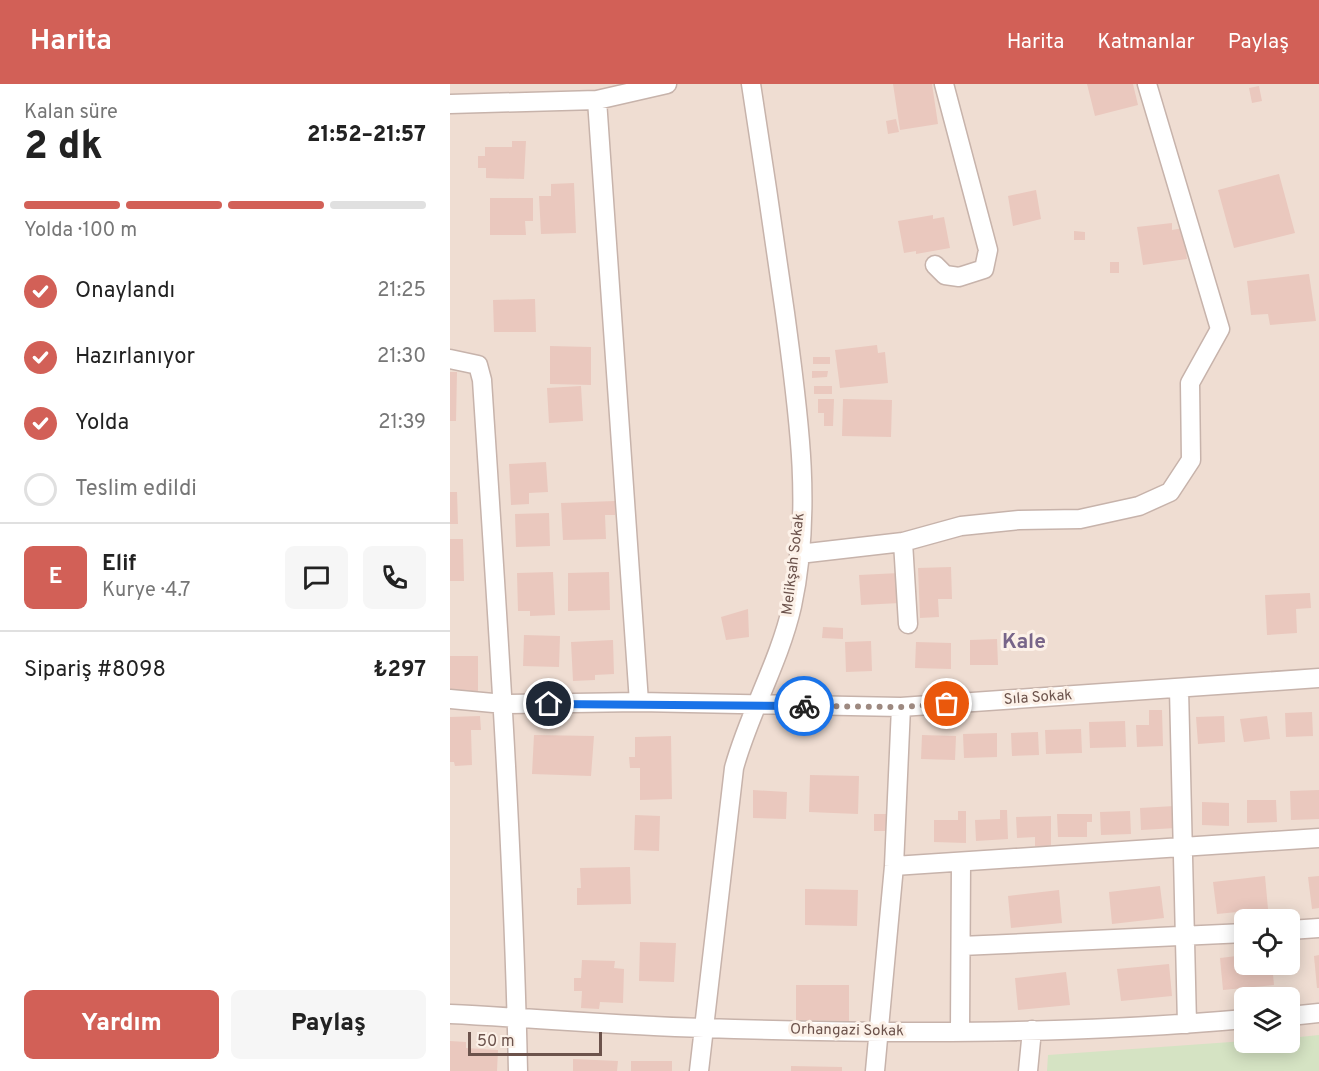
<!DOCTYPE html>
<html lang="tr">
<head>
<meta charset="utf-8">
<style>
	:root { --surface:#fff; --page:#f6f6f6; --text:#222; --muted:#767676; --line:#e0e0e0; --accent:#d26057 }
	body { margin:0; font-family:Overpass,sans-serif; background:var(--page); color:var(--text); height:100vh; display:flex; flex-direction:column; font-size:22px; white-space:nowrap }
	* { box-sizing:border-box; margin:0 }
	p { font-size:20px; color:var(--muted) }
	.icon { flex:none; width:33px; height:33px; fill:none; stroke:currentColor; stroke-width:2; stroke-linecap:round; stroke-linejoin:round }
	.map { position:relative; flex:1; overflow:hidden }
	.drawer { display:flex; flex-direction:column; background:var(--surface); width:450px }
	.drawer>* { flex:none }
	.tools { position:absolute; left:784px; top:825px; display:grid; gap:12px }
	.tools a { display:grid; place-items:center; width:66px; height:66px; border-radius:9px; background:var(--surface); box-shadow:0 3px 15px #0003; font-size:30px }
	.scale { position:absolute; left:18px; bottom:15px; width:134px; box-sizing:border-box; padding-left:6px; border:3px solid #6c534c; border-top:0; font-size:16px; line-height:21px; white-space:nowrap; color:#6c534c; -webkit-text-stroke:4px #fcf1e8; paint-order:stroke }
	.pin { position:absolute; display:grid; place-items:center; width:51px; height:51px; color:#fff; margin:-26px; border:3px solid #fff; border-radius:50%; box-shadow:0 2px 6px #0007 }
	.courier { position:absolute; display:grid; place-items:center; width:60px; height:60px; margin:-30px; border:4px solid #1a73e8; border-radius:50%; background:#fff; color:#222; box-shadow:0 2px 8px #0007 }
	.head em { font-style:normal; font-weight:800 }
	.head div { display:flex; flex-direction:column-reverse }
	.head { display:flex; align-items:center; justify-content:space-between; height:102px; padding:0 24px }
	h1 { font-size:39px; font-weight:800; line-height:45px }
	.bar { display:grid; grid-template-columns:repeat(4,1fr); gap:9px 6px; align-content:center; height:72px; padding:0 24px }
	.bar i { height:8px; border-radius:4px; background:var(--line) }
	.bar .selected { background:var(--accent) }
	.bar p { grid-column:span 4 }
	.line { display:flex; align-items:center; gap:15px; padding:0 24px; border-top:2px solid var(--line) }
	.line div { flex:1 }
	.round { display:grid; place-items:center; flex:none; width:63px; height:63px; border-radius:9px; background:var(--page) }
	ol { padding:0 24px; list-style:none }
	li { display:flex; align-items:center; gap:18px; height:66px }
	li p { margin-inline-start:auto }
	li .icon { padding:6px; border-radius:50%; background:var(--accent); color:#fff; stroke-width:4 }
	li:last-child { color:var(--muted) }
	li i { width:33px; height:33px; border:3px solid var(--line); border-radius:50% }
	.primary-button { display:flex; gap:12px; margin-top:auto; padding:12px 24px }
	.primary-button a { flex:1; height:69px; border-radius:9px; background:var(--accent); color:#fff; font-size:24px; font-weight:800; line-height:69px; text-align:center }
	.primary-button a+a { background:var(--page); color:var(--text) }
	header { display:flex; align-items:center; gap:36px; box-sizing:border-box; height:84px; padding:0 30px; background:var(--accent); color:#fff }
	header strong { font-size:28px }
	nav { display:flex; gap:33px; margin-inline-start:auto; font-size:21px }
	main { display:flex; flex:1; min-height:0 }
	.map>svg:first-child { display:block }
	.residential { fill:#efddd2; fill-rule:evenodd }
	.green { fill:#d5e3c3 }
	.building { fill:#eac8be }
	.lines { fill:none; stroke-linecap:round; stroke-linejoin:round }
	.minor-casing { stroke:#c7b3ab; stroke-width:21 }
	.minor { stroke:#fff; stroke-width:18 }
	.done { stroke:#9d8980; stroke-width:6; stroke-dasharray:0 10.8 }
	.route { stroke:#1a73e8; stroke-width:8 }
	.labels { text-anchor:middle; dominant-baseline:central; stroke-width:6; stroke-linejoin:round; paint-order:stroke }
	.street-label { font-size:15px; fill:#6c534c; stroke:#fcf1e8 }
	.district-label { font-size:21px; font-weight:bold; fill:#776589; stroke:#fcf1e8 }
</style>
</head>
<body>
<header>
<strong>Harita</strong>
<nav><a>Harita</a><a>Katmanlar</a><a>Paylaş</a></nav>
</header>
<main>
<section class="drawer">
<div class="head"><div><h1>2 dk</h1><p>Kalan süre</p></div><em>21:52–21:57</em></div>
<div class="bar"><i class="selected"></i><i class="selected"></i><i class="selected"></i><i></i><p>Yolda · 100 m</p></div>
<ol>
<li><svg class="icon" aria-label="check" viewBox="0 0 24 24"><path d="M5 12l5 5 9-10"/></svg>Onaylandı<p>21:25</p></li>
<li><svg class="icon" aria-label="check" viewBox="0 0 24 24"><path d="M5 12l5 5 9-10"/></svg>Hazırlanıyor<p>21:30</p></li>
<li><svg class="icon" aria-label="check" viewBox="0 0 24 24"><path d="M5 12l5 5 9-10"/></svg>Yolda<p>21:39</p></li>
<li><i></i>Teslim edildi</li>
</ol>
<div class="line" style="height:108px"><b class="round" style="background:var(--accent);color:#fff">E</b><div><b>Elif</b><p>Kurye · 4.7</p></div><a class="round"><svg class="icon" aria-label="chat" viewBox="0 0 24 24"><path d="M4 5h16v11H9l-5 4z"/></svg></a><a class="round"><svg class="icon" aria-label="phone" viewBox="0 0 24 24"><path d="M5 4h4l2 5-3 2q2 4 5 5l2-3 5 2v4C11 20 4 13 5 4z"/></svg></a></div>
<div class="line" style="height:78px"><div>Sipariş #8098</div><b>₺297</b></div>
<div class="primary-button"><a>Yardım</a><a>Paylaş</a></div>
</section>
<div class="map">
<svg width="869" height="987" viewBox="0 0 869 987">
	<rect width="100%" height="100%" fill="#f8ece2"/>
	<path class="residential" d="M 0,0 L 869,0 L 869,987 L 0,987 ZM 795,836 L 840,836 L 840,880 L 795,880 ZM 795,914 L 840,914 L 840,958 L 795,958 Z"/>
	<path class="green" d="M 869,951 L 869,987 L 597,987 L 598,971 L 795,957 L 840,958 L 840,954 Z"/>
	<path class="building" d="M 443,0 L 482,0 L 488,40 L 450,46 Z
		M 637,0 L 683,0 L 688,21 L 645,32 Z
		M 809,2 L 812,17 L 802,19 L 799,4 Z
		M 446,35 L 449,48 L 438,50 L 436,37 Z
		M 62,57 L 76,57 L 74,95 L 36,94 L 36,84 L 28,84 L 28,72 L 35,72 L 35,63 L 62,63 Z
		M 829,90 L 845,149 L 784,164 L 768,106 Z
		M 124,99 L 126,149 L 91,150 L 89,112 L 101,112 L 101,100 Z
		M 586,106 L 591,135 L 563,142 L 558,112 Z
		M 40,114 L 83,114 L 83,137 L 75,137 L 76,151 L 40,151 Z
		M 483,131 L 483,135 L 494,133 L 500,164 L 466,170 L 466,167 L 454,169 L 448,137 Z
		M 722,139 L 722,146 L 733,144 L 737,175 L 693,181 L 687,143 Z
		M 624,147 L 635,148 L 635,156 L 624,156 Z
		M 660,178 L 669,178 L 669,189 L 660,189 Z
		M 859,190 L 866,237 L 820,241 L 818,230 L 801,231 L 797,197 Z
		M 85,215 L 86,248 L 44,248 L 43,216 Z
		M 427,261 L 428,269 L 435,268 L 438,299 L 390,304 L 385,266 Z
		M 100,262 L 141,263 L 141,301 L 100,300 Z
		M 363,273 L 380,273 L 380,280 L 363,280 Z
		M 362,287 L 378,287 L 377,293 L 362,294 Z
		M 0,288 L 7,288 L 6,337 L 0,337 Z
		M 131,302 L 133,337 L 99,339 L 97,304 Z
		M 364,302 L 382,302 L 382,310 L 364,310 Z
		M 368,315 L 384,315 L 383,342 L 374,342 L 374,329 L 368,329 Z
		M 393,315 L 442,316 L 441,353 L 392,352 Z
		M 96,378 L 98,408 L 79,409 L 79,420 L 61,421 L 59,380 Z
		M 0,408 L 7,408 L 8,440 L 0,440 Z
		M 165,417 L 165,431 L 155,431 L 156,455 L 113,456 L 111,419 Z
		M 99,429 L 100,462 L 66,463 L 65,430 Z
		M 0,455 L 13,455 L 14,497 L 0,497 Z
		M 501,483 L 502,515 L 488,515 L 489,533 L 470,534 L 468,484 Z
		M 103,488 L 105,531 L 80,532 L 80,527 L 68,527 L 67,489 Z
		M 159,488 L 160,526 L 118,527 L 118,489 Z
		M 449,489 L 450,519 L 411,521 L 409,491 Z
		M 860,509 L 861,524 L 846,525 L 847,549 L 817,551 L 815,511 Z
		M 298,525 L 299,553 L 276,556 L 271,533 Z
		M 373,543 L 393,544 L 393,555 L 372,554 Z
		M 74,551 L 110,552 L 109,583 L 73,582 Z
		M 547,555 L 548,581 L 520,581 L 520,556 Z
		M 163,556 L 164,590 L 145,591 L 145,596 L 123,597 L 121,558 Z
		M 421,557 L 422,587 L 396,588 L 395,558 Z
		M 466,558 L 501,559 L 501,585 L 465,584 Z
		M 0,572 L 28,572 L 28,610 L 0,608 Z
		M 699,626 L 712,626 L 713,662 L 687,663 L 686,641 L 699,641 Z
		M 862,628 L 863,652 L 836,653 L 835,629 Z
		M 30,632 L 31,646 L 21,646 L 22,681 L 5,682 L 4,678 L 0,678 L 0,633 Z
		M 774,632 L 775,658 L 748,660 L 746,633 Z
		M 817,632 L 820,655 L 794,658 L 790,635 Z
		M 675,637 L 676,663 L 640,664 L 639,638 Z
		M 631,645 L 632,669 L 596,670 L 595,646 Z
		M 588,648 L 589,671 L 562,672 L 561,649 Z
		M 547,649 L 547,673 L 514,674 L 513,650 Z
		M 84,651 L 144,652 L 141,692 L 82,690 Z
		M 472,651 L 506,652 L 505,676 L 471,675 Z
		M 221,652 L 222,715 L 190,716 L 190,684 L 180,684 L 179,673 L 185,673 L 185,653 Z
		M 360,691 L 409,692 L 408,730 L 359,728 Z
		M 303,706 L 337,708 L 336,735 L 303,734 Z
		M 869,706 L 869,735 L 841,736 L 840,707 Z
		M 797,716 L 826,716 L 827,738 L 797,739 Z
		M 752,718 L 779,719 L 779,742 L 752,741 Z
		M 725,722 L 726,744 L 691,746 L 690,724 Z
		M 550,726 L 557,726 L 558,755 L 526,757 L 525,736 L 550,735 Z
		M 508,727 L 516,727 L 516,759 L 484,758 L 484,736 L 508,736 Z
		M 680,727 L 681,750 L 651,751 L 650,728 Z
		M 424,730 L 442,730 L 441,747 L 424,747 Z
		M 607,730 L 642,730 L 642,738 L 637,738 L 637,753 L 608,753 Z
		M 185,731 L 210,732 L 209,767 L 184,766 Z
		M 601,732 L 601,762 L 585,762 L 585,753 L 567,754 L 566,733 Z
		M 180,783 L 181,820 L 127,821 L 127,804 L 131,804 L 130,784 Z
		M 815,792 L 818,825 L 767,830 L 763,798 Z
		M 869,792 L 869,824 L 862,825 L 858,793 Z
		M 710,802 L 714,834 L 662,840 L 659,808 Z
		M 355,805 L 408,806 L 407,842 L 355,841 Z
		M 609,806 L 612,839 L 561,844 L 558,812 Z
		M 190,858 L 226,859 L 224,898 L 189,897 Z
		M 795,871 L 795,880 L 822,880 L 824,901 L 773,906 L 770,874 Z
		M 869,871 L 869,904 L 867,904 L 864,872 Z
		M 132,876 L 165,877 L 164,884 L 174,885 L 173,919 L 150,918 L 149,925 L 131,924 L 132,907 L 124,907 L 124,894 L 131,894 Z
		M 719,880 L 722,912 L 671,917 L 667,885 Z
		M 616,888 L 620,921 L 568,926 L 565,894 Z
		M 346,901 L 399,901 L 399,937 L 346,936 Z
		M 0,957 L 16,958 L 16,964 L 48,966 L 47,987 L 0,987 Z
		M 123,975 L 168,977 L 167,987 L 123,987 Z
		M 181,977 L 222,977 L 222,987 L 181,987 Z
		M 341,982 L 392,983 L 392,987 L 341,987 Z"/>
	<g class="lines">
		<defs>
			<path id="minor" d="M 147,16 L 189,618
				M 0,20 L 147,16 L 217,0
				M 485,181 L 495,191 L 509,193 L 534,185 L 538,166 L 494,0
				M 0,275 L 28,281 L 32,296 C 47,526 63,756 68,987
				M 453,458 L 458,540
				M 349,470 L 453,458 L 511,442 L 569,436 L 630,435 L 689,422 L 720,408 L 741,376 L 740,299 L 770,245 L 697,0
				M 729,605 L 737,940
				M 0,615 L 54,620 L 189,618 L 451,623 L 869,594
				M 444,782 L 869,754
				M 840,846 L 869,844
				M 511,862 L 795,849
				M 0,930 C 85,934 169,942 254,944 C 434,950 616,951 795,935
				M 840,932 L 869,929
				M 510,947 L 511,779
				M 249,987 L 284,684 C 299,629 329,579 342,522 C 363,425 348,326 335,229 C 324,153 313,76 301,0
				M 425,987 L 444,782 L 451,623
				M 578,987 L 582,946"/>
		</defs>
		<use href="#minor" class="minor-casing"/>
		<use href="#minor" class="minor"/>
	</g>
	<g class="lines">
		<path class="done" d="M 354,622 L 451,623 L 497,620"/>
		<path class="route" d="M 99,620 L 354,622"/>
	</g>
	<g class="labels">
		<g class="street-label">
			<text transform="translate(344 480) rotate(-83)">Melikşah Sokak</text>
			<text transform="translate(588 614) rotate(-4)">Sıla Sokak</text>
			<text transform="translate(397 947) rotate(1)">Orhangazi Sokak</text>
		</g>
		<g class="district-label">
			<text x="574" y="558">Kale</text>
		</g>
	</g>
</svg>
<div class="tools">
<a><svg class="icon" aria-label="locate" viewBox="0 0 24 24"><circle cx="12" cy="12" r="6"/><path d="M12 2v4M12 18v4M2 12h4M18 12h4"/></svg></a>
<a><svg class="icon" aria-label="layers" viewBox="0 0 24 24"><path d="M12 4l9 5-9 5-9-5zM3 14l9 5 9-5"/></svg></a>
</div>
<div class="scale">50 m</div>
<div class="pin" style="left:497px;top:620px;background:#ea580c"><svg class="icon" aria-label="bag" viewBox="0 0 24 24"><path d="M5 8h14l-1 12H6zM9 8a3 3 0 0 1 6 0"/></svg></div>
<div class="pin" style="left:99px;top:620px;background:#1f2937"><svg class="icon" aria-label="home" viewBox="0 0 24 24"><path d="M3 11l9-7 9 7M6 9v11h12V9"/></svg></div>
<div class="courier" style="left:354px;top:622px"><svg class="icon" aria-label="bike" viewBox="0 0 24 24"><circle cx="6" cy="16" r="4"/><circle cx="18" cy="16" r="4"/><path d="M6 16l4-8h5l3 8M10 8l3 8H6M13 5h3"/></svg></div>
</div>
</main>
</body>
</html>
